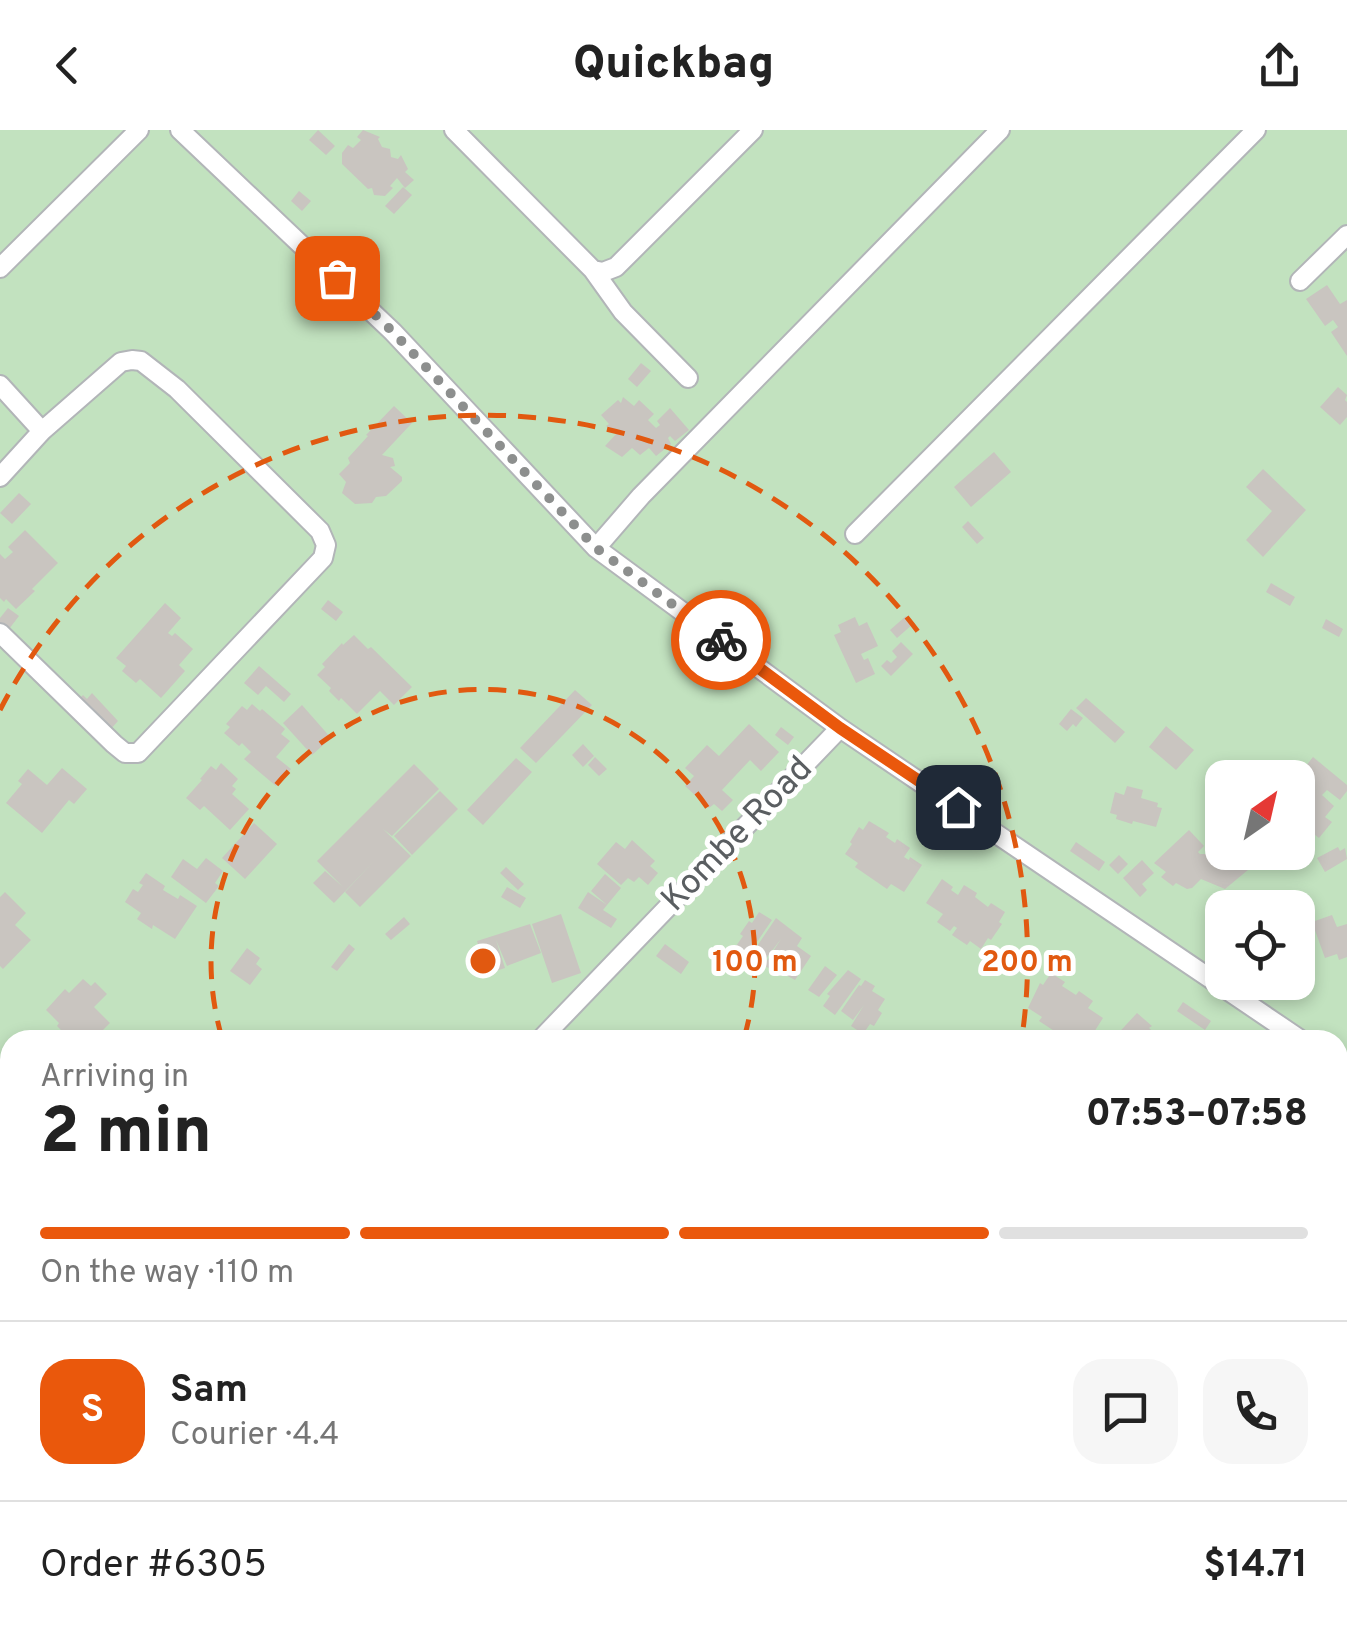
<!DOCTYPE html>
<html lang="en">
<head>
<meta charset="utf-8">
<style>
	:root { --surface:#fff; --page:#f6f6f6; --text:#222; --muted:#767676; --line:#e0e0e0; --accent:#ea580c }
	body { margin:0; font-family:Overpass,sans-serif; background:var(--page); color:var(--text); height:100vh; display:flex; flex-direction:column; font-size:38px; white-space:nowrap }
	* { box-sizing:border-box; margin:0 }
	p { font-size:32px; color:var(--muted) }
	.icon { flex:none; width:55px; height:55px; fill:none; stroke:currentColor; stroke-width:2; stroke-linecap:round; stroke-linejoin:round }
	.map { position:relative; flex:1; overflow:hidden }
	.details { position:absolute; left:0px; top:900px; width:1348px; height:622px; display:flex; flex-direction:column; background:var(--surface); border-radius:30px 30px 0 0; box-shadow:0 5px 15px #0003 }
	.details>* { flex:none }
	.needle { width:65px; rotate:34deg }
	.tools { position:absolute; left:1205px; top:630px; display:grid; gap:20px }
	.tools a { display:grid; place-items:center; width:110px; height:110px; border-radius:20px; background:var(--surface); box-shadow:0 5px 15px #0003; font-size:50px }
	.pin { position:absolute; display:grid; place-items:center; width:85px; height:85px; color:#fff; margin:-42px; border-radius:20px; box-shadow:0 5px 15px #0006 }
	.courier { position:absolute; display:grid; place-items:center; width:100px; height:100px; margin:-50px; border:8px solid #ea580c; border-radius:50%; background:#fff; color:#222; box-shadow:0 2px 12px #0007 }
	.summary em { font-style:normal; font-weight:800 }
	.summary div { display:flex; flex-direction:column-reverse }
	.summary { display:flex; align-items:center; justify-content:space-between; height:170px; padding:0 40px }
	h1 { font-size:65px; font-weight:800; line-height:75px }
	.bar { display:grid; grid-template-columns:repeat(4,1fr); gap:15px 10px; align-content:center; height:120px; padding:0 40px }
	.bar i { height:12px; border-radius:8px; background:var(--line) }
	.bar .current { background:var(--accent) }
	.bar p { grid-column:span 4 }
	.line { display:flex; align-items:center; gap:25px; padding:0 40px; border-top:2px solid var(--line) }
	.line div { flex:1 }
	.round { display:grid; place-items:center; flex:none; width:105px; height:105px; border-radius:30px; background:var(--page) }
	header { display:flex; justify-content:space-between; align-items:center; height:130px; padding:0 40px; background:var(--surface); font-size:45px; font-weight:800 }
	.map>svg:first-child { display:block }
	.green { fill:#c2e2bf; fill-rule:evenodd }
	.building { fill:#c9c5c0 }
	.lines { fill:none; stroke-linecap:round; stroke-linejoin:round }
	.minor-casing { stroke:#b2b5b8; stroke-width:22 }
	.minor { stroke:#fff; stroke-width:18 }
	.done { stroke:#8d8f8e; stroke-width:10; stroke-dasharray:0 18 }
	.route { stroke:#ea580c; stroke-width:12 }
	.ring { fill:none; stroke:#e15910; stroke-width:5; stroke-dasharray:18 12 }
	.labels { text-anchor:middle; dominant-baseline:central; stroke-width:10; stroke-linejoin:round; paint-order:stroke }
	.street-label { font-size:35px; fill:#5a5e61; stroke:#fff }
	.centre { fill:#e15910; stroke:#fff; stroke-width:5 }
	.ring-label { font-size:30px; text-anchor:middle; font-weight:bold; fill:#e15910; stroke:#fff; stroke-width:10; stroke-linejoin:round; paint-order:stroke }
</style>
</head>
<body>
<header><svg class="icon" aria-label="back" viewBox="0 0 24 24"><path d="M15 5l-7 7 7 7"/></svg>Quickbag<svg class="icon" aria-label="share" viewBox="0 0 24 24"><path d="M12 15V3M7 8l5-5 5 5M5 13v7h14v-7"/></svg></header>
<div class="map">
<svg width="1347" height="1521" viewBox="0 0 1347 1521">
	<rect width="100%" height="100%" fill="#ece9e1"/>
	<path class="green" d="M 0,0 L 1347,0 L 1347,1521 L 0,1521 ZM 1222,648 L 1298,648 L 1298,722 L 1222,722 ZM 1222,778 L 1298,778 L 1298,852 L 1222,852 ZM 10,910 L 1338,910 L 1338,1512 L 10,1512 Z"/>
	<path class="building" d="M 318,0 L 335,16 L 326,25 L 309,10 Z
		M 363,0 L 380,7 L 378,9 L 382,17 L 390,19 L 391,27 L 398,29 L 401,25 L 408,39 L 405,42 L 414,50 L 405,58 L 397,48 L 390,56 L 393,58 L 385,66 L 374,65 L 372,58 L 368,59 L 342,34 L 342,23 L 348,15 L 353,18 L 361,10 L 357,7 Z
		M 403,57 L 412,65 L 394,84 L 385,76 Z
		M 299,61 L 311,71 L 302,81 L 291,71 Z
		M 1327,155 L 1340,174 L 1347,170 L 1347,226 L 1331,202 L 1338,197 L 1333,190 L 1325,196 L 1306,169 Z
		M 641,233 L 651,241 L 637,257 L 628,249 Z
		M 1338,257 L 1347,265 L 1345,270 L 1347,272 L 1347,287 L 1340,295 L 1320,277 Z
		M 623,267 L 634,276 L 639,270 L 654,284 L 648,290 L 656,298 L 660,295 L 657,291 L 670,278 L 689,300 L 675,311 L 670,306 L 668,308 L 671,314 L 656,326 L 649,318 L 640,325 L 632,318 L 622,327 L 605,316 L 617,303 L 606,296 L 609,294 L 601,285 L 618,270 L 621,273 Z
		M 394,276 L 412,293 L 382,325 L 393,328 L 395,336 L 390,337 L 402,347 L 402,351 L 386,366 L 376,367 L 372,373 L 355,374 L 342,363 L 346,352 L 339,344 L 350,333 L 348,328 L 368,306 L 366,305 Z
		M 994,322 L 1011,342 L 971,377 L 954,357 Z
		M 1263,339 L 1306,380 L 1263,427 L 1246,410 L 1272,381 L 1246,357 Z
		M 19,363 L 31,374 L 12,394 L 0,383 Z
		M 968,391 L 984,408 L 977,414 L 962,397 Z
		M 25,400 L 58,433 L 32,459 L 35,461 L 16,479 L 6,469 L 4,472 L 0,468 L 0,424 L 5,429 L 13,422 L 8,417 Z
		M 1271,453 L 1295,467 L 1290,476 L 1266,462 Z
		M 328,470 L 343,482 L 336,491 L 321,479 Z
		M 165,473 L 181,488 L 168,503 L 172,506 L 175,503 L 193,519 L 179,535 L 185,541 L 161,568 L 140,549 L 136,553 L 122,541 L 126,536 L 116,528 Z
		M 8,478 L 19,486 L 6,503 L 0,499 L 0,488 Z
		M 906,486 L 913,494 L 897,508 L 890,500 Z
		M 855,487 L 859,496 L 867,492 L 878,516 L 861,524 L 864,530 L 868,528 L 875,544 L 856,553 L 834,505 L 841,502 L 838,495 Z
		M 1326,489 L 1343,499 L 1339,507 L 1322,498 Z
		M 354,505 L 368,519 L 371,517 L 412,557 L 394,575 L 380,561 L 357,584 L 341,568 L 339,571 L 329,561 L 331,558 L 317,545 L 325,537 L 322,534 L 342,513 L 343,515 Z
		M 901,512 L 913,524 L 891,546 L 881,536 L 887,530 L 891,533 L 897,527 L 892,521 Z
		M 259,536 L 291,564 L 284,572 L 266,556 L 258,565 L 244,553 Z
		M 575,560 L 592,575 L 536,633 L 520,618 Z
		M 92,563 L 118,591 L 110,600 L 75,573 L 83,565 L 87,569 Z
		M 1086,568 L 1125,602 L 1115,613 L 1076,578 Z
		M 252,574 L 260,581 L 262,579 L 285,599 L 281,604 L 290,611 L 276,627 L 291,639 L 276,656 L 244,629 L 251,622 L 242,613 L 239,616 L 224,603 L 230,597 L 226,594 L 242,576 L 247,580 Z
		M 302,575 L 331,608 L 312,625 L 283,593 Z
		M 1071,579 L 1083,588 L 1076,597 L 1073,594 L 1067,601 L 1059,594 Z
		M 749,594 L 779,622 L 761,641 L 750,630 L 722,660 L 733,670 L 722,681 L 714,674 L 709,678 L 685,656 L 694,646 L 685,638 L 707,615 L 719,626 Z
		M 1166,596 L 1194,620 L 1176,640 L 1149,617 Z
		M 781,597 L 794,607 L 788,615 L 775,605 Z
		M 583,614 L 594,626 L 583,637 L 572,625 Z
		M 595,627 L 607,639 L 599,646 L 588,635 Z
		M 1313,627 L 1347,655 L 1347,661 L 1340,670 L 1327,660 L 1322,665 L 1334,676 L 1325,687 L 1332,692 L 1319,708 L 1310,701 L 1298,716 L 1298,646 Z
		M 516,628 L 532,642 L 483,695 L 467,680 Z
		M 221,633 L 238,649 L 232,656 L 236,659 L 232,664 L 249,679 L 230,700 L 204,676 L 200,680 L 186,668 L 202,650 L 200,649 L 211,636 L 216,640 Z
		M 414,634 L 439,659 L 392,706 L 383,699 L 411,726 L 360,777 L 345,762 L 376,729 L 334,773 L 313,753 L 325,741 L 343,757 L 317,731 Z
		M 62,638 L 87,659 L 74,674 L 69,670 L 42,703 L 6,673 L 22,654 L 18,651 L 28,639 L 47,655 Z
		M 1218,652 L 1222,655 L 1222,677 L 1208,666 Z
		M 1127,656 L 1143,660 L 1141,668 L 1158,673 L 1157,677 L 1162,678 L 1156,697 L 1133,691 L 1132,694 L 1116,689 L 1117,685 L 1110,683 L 1115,662 L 1124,665 Z
		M 440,661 L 458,679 L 412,725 L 394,706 Z
		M 869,691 L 889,703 L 886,707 L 895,713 L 897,709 L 910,718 L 904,727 L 909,730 L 910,727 L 922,735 L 904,762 L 891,754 L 887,759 L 855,737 L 858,733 L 845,724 L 852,714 L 850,712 L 859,697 L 863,700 Z
		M 254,693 L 277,714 L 245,749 L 222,728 Z
		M 1189,700 L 1204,716 L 1198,722 L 1200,724 L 1213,724 L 1215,721 L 1209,717 L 1222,702 L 1222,722 L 1243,722 L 1254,735 L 1225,759 L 1201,749 L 1192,758 L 1187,759 L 1176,753 L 1173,756 L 1161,747 L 1166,742 L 1154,733 Z
		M 632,710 L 655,731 L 650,736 L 658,743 L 648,755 L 639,747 L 634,752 L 628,748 L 621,755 L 597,734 L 616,712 L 625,719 Z
		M 1076,712 L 1105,732 L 1099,741 L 1070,721 Z
		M 1338,717 L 1340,721 L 1345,718 L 1347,729 L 1325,742 L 1317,728 Z
		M 1119,725 L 1128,734 L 1118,744 L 1109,735 Z
		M 206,728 L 223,741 L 215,753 L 219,756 L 206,773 L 171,747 L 183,729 L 197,739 Z
		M 1142,730 L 1154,743 L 1142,754 L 1147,760 L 1140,767 L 1123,748 Z
		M 506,737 L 524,754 L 518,760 L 500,743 Z
		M 146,743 L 165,756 L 163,760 L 178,769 L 180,765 L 197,776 L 175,809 L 153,795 L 152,799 L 137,789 L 141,783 L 125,772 L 133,759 L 138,762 L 143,755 L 139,753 Z
		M 605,744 L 621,758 L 607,775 L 591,761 Z
		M 942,749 L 953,757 L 951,760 L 958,765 L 964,755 L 977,763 L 975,767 L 988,777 L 991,773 L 1005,782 L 999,792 L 1002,794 L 991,810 L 988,808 L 981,819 L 970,811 L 967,815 L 952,805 L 957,798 L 954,796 L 950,801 L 937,792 L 943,784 L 926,773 Z
		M 507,757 L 526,768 L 520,778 L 501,767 Z
		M 5,762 L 26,783 L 15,795 L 31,810 L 3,839 L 0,836 L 0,767 Z
		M 588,762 L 607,775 L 603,780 L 617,789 L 611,798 L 578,778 Z
		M 759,782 L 772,790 L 748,825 L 736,816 L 743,806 L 740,804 L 749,791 L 752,793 Z
		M 561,784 L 581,843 L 552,853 L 532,794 Z
		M 1332,785 L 1337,797 L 1347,794 L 1347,827 L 1339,830 L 1337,824 L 1325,828 L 1312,792 Z
		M 404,787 L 410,794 L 391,810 L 385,804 Z
		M 776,788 L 802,808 L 797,816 L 811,826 L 795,850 L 784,844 L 792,833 L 788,830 L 777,844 L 764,835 L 781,809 L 765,830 L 753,822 Z
		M 530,794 L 541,823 L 507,836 L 496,810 L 505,838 L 487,844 L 477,811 Z
		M 349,814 L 355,819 L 337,841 L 331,837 Z
		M 665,814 L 689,832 L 681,844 L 656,826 Z
		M 247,818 L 260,828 L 256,834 L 262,839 L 250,855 L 230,841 Z
		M 825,836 L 837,845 L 819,867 L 808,860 Z
		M 848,840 L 861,849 L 835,885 L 823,876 L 830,866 L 827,864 Z
		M 1051,843 L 1065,852 L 1062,856 L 1076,865 L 1079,861 L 1093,871 L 1088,878 L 1103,888 L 1089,910 L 1079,910 L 1071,905 L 1068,910 L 1039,891 L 1042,887 L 1028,878 L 1040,853 L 1043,855 Z
		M 83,849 L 91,856 L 95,852 L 107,864 L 94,877 L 110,893 L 93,910 L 71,910 L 57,896 L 59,893 L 46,880 L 65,859 L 69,863 Z
		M 865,850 L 875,856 L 872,861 L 885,869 L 878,880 L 882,883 L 874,896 L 870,894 L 863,904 L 851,896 L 864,875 L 853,890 L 841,881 L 859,855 L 861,856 Z
		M 1183,872 L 1211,891 L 1205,900 L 1177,881 Z
		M 1137,883 L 1152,896 L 1149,898 L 1162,910 L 1112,910 Z
		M 1343,1083 L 1347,1089 L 1347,1111 L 1338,1097 L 1338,1086 Z
		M 1340,1126 L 1347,1128 L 1347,1145 L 1342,1147 L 1338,1146 L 1338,1127 Z
		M 0,1162 L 10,1169 L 10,1218 L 7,1223 L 0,1218 Z
		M 7,1268 L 10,1271 L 10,1294 L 0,1283 L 0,1275 Z
		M 10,1308 L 10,1396 L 6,1402 L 0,1398 L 0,1329 L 3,1324 L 1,1322 Z
		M 1347,1442 L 1347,1501 L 1338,1495 L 1338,1482 L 1341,1476 L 1338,1474 L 1338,1458 Z
		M 874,1512 L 925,1512 L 932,1521 L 882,1521 Z"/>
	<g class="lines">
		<defs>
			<path id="minor" d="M 180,0 L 393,202 L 596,418 L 840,598
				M 454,0 L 593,140 L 623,182 L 688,248
				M 0,138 L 139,0
				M 593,140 L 603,142 L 616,137 L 753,0
				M 1300,151 L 1347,105
				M 0,255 L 42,301 L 121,232 L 132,230 L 141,231 L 177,259 L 320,401 L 326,415 L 323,428 L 138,623 L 125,623 L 114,614 L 0,503
				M 0,347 L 42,301
				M 855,404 L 1256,0
				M 596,418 L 641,366 L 1000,0
				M 540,910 L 840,598 L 1301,910
				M 1338,935 L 1347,942
				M 1338,1021 L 1347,1012
				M 0,1049 L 10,1039
				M 0,1452 L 10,1442"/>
		</defs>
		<use href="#minor" class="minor-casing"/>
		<use href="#minor" class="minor"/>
	</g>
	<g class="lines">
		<path class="done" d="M 337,148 L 393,202 L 596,418 L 721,510"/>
		<path class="route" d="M 721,510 L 840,598 L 958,677"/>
	</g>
	<g class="ring">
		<path d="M222 908A272 272 0 1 1 744 908"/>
		<path d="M0 580A544 544 0 0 1 1022 907"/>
	</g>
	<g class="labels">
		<g class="street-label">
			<text transform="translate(738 705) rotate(-46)">Kombe Road</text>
		</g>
	</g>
	<circle cx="483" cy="831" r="15" class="centre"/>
	<g class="ring-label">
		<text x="755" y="841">100 m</text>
		<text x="1027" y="841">200 m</text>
	</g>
</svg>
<div class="tools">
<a><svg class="needle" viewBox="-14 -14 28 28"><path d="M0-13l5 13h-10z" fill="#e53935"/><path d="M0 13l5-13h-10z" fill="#767676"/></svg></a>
<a><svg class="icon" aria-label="locate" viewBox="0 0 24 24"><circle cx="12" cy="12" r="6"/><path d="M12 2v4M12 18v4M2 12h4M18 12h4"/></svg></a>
</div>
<div class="pin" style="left:337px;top:148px;background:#ea580c"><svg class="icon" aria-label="bag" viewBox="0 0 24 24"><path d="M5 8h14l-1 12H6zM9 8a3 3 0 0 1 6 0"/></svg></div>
<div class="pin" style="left:958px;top:677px;background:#1f2937"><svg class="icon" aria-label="home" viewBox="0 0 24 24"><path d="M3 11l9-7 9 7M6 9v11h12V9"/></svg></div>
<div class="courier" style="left:721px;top:510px"><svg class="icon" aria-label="bike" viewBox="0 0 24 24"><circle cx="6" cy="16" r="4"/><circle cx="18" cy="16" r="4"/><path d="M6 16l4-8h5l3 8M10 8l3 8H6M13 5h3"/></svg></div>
<section class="details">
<div class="summary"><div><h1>2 min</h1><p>Arriving in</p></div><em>07:53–07:58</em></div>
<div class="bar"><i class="current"></i><i class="current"></i><i class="current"></i><i></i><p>On the way · 110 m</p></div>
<div class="line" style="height:180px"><b class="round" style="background:var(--accent);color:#fff">S</b><div><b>Sam</b><p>Courier · 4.4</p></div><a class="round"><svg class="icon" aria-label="chat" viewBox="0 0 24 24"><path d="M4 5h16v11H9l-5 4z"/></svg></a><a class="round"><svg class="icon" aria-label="phone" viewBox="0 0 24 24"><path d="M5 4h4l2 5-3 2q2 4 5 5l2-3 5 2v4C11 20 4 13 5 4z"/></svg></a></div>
<div class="line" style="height:130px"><div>Order #6305</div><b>$14.71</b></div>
</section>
</div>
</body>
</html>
